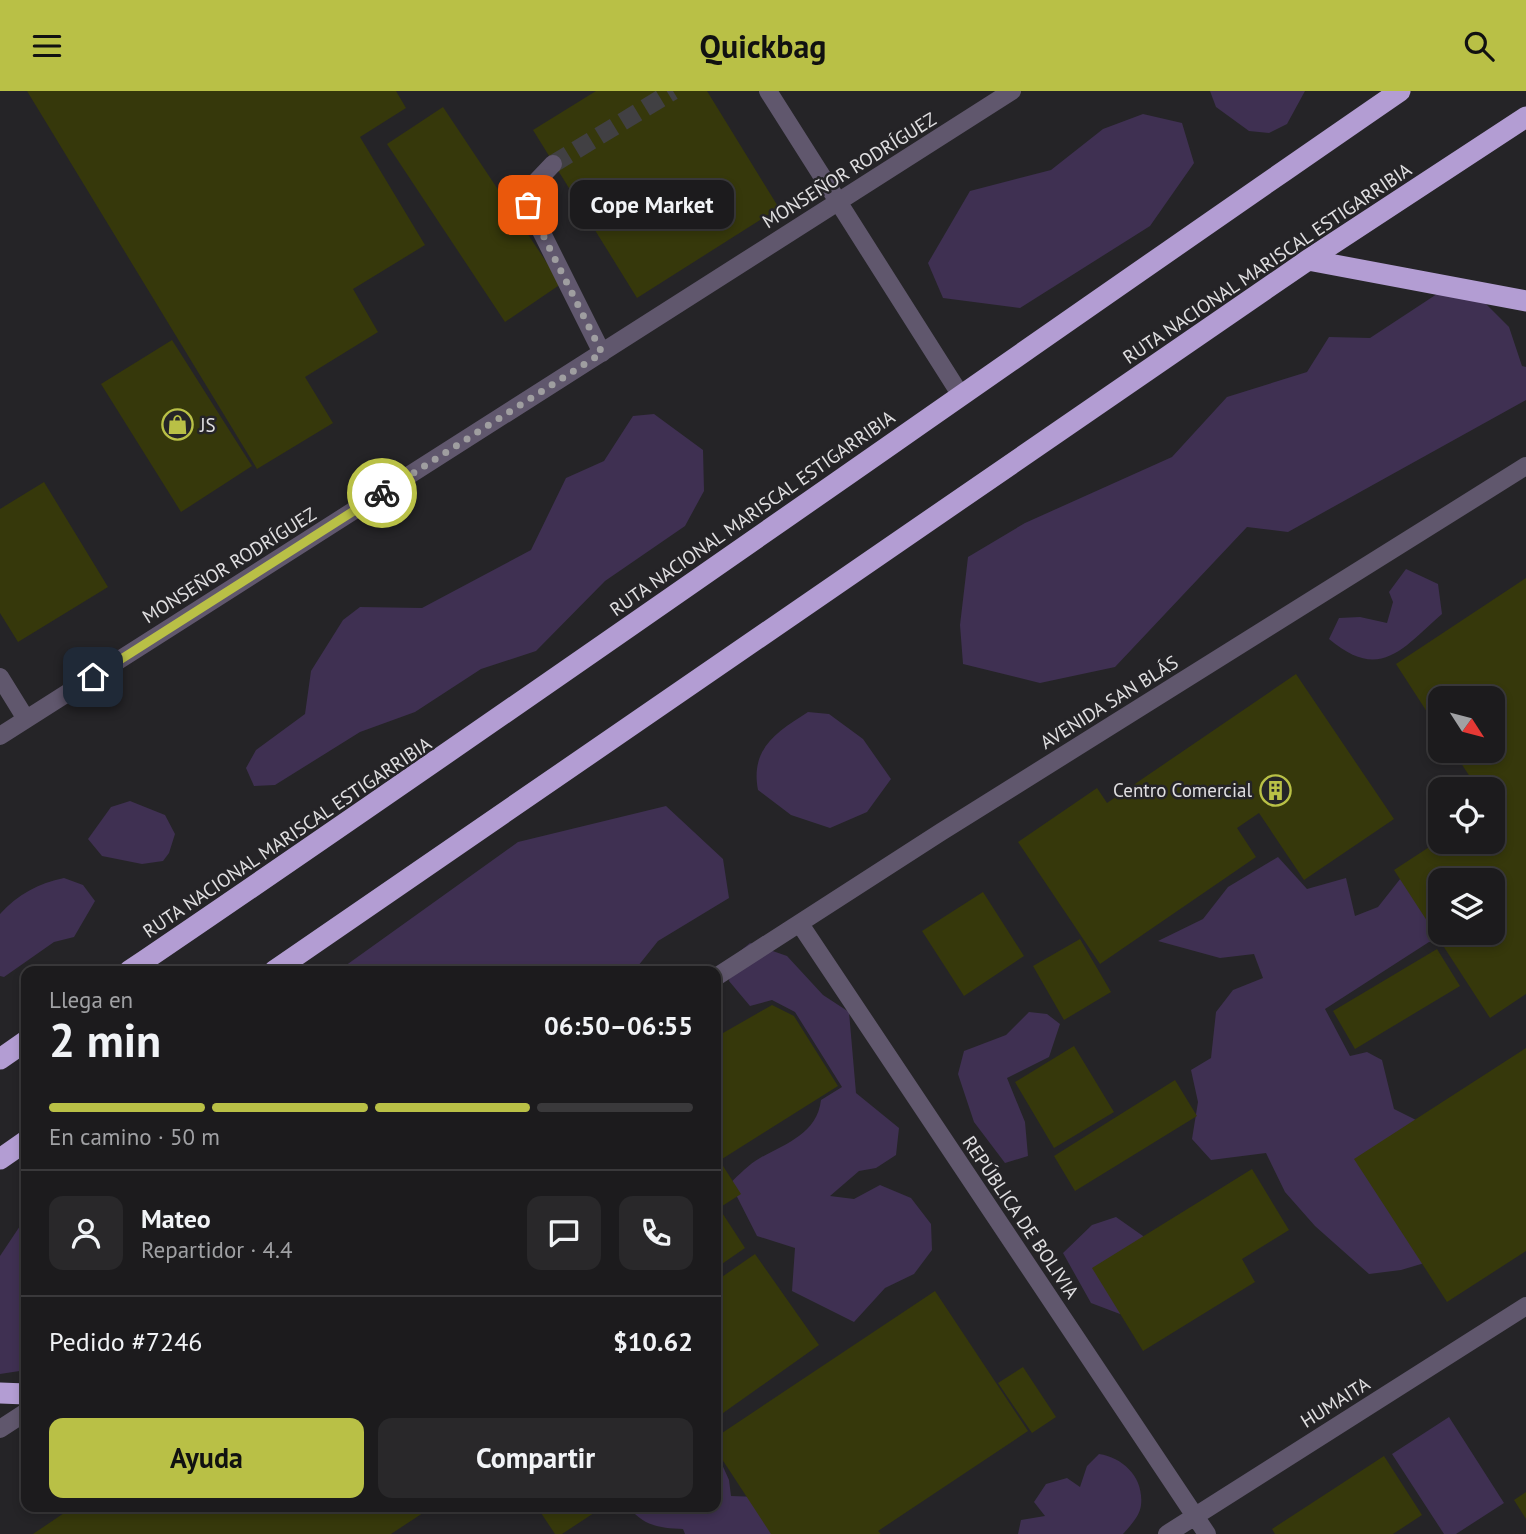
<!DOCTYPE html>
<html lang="es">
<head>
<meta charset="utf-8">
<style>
	:root { --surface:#1c1b1d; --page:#29282a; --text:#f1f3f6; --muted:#a0a1a4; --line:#3a393b; --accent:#b9c046 }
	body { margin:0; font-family:"PT Sans",sans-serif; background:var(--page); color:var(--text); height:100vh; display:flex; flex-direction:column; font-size:26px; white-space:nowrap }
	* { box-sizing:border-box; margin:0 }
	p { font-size:23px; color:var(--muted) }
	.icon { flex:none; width:38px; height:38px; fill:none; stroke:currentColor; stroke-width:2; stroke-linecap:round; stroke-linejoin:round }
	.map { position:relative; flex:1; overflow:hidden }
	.details { position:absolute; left:21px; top:875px; width:700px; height:546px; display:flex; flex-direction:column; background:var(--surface); border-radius:14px; box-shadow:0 4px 10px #0003,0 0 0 2px var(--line) }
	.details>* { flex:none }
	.needle { width:46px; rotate:126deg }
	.fabs { position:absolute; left:1428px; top:595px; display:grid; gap:14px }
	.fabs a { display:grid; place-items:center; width:77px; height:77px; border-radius:14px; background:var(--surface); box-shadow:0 4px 10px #0003,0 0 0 2px var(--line); font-size:35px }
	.pin { position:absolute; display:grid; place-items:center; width:60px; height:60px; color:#fff; margin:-30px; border-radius:14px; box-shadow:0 4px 10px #0006 }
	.courier { position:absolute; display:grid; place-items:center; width:70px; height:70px; margin:-35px; border:5px solid #b9c046; border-radius:50%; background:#fff; color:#222; box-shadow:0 2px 9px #0007 }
	.bubble { position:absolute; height:49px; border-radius:14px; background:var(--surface); box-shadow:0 4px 10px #0003,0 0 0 2px var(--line); font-size:23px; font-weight:700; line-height:49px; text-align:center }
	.headline em { font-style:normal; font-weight:700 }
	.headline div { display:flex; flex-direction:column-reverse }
	.headline { display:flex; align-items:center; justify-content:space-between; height:119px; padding:0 28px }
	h1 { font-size:46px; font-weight:700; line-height:52px }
	.bar { display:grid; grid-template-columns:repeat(4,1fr); gap:10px 7px; align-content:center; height:84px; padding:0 28px }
	.bar i { height:9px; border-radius:5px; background:var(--line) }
	.bar .active { background:var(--accent) }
	.bar p { grid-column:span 4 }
	.line { display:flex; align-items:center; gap:18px; padding:0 28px; border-top:2px solid var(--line) }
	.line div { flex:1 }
	.round { display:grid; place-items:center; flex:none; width:74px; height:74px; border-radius:14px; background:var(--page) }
	.cta { display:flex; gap:14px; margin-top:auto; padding:14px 28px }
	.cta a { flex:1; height:80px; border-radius:14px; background:var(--accent); color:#111; font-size:28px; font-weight:700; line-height:80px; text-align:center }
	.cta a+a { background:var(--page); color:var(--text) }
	header { display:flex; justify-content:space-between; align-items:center; height:91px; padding:0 28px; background:var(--accent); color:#111; font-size:32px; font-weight:700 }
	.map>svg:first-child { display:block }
	.green { fill:#3f3052 }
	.building { fill:#36380b; fill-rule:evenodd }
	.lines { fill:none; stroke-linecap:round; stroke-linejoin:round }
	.minor-tunnel { stroke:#414043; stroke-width:18; stroke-dasharray:18 9; stroke-linecap:butt }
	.minor { stroke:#60576d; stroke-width:18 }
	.highway { stroke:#b39dd3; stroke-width:21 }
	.done { stroke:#9f9ea0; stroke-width:7; stroke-dasharray:0 12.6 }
	.route { stroke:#b9c046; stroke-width:9 }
	.labels { text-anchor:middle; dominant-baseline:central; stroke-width:5; stroke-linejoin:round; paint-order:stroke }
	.street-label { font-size:19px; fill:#e0dfe1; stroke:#252427 }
	.poi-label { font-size:19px; fill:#e0dfe1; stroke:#252427; text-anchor:start }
</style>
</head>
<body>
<header><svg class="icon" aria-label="menu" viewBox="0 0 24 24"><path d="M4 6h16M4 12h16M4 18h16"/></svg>Quickbag<svg class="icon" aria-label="search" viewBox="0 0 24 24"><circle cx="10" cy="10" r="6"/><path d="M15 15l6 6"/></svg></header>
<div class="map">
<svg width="1526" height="1443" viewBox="0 0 1526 1443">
	<rect width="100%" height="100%" fill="#252427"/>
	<path class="green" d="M 1210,0 L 1305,0 L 1287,33 L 1269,42 L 1249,40 L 1216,16 Z
		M 1143,23 L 1182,32 L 1194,72 L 1150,135 L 1020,217 L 943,207 L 928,172 L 970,100 L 1051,79 L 1103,38 Z
		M 1440,201 L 1481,208 L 1509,236 L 1522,275 L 1526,276 L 1526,309 L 1288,441 L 1247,436 L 1115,576 L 1040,592 L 963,573 L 960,534 L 968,466 L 1025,432 L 1172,366 L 1227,306 L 1307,281 L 1329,246 L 1370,247 Z
		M 654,323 L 703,359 L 704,400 L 685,435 L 605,490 L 536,560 L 481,578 L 415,621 L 360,641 L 275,694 L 254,695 L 246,677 L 256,659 L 305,623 L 311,580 L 343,529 L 360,516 L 422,517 L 531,459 L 566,387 L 604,370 L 633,325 Z
		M 1406,478 L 1438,493 L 1442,523 C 1402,558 1380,591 1329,548 L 1339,527 L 1360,526 L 1387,532 L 1393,511 L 1389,501 Z
		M 808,621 L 829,623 L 863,648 L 891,688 L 867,721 L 830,737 L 791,724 L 758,699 C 750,657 777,641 808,621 Z
		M 130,710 L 165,724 L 175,743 L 169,762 L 163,770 L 142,773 L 102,765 L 88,748 L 111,716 Z
		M 666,715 L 723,768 L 729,807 L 658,850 L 634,880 L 338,880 L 518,751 Z
		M 1278,766 L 1307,798 L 1346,787 L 1355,825 L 1378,816 L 1408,778 L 1429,779 L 1444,789 L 1440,789 L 1440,842 L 1462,842 L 1457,850 L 1429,851 L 1325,918 L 1350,965 L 1367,961 L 1382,969 L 1394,1018 L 1434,1038 L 1438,1168 L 1401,1179 L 1369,1183 L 1315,1135 L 1285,1101 L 1266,1062 L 1211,1069 L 1192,1048 L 1198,1011 L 1191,979 L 1211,967 L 1216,921 L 1233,899 L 1263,887 L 1254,863 L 1220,867 L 1158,850 L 1203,828 L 1228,796 Z
		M 64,787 L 83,794 L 95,810 L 74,846 L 54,851 L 4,886 L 0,885 L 0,823 C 17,804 39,792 64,787 Z
		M 750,852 L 787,865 L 823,904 L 849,921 L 856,1002 L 899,1037 L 896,1064 L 876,1077 L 859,1080 L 830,1105 L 854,1108 L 880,1094 L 911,1107 L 931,1133 L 932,1159 L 914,1183 L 885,1197 L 854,1231 L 792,1200 L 795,1157 L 757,1145 L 730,1092 C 739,1084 749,1073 760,1067 C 785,1053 817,1043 821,1009 L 842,996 L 795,921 L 772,909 L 750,915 L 729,890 L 733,866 Z
		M 1029,921 L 1047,923 L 1060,933 L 1049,966 L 1007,987 L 1025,1031 L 1028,1065 L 1005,1072 L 974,1031 L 958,983 L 964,960 L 1006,944 Z
		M 26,1126 L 26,1279 L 0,1283 L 0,1165 Z
		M 1116,1126 L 1143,1145 L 1164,1176 L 1155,1202 L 1120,1223 L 1091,1212 L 1063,1162 L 1092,1134 Z
		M 1449,1326 L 1504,1412 L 1456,1443 L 1444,1443 L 1392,1363 Z
		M 716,1360 L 729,1389 L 731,1405 L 759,1406 L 776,1443 L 685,1443 L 683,1438 C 660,1437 643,1435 629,1416 L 716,1416 Z
		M 1099,1363 C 1124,1367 1144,1387 1141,1414 C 1140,1425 1130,1435 1123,1443 L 1018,1443 L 1021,1429 L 1045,1425 L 1034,1411 L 1046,1393 L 1067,1387 L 1080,1396 L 1087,1375 Z"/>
	<path class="building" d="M 27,0 L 396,0 L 406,17 L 360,46 L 425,154 L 353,198 L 378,241 L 305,286 L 333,332 L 257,378 Z
		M 596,0 L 707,0 L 779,117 L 637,207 L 533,39 Z
		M 443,16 L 561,193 L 505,231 L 387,53 Z
		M 172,249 L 252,375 L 181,421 L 101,293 Z
		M 44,391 L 108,496 L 18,551 L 0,522 L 0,418 Z
		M 1526,487 L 1526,903 L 1490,927 L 1394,779 L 1440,749 L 1493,751 L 1493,698 L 1478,698 L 1453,660 L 1493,660 L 1493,607 L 1440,607 L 1440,641 L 1396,573 ZM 1440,789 L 1493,789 L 1493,842 L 1440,842 Z
		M 1296,583 L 1394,728 L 1304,789 L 1259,722 L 1237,737 L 1256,766 L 1100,873 L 1018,751 L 1097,697 L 1107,712 Z
		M 983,801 L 1024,865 L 964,905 L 922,840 Z
		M 1080,848 L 1111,901 L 1064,929 L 1033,875 Z
		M 1437,858 L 1460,895 L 1355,958 L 1333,920 Z
		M 772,914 L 794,925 L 838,995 L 722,1068 L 716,1058 L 716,946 Z
		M 1074,955 L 1114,1021 L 1054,1057 L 1015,991 Z
		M 1526,957 L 1526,1160 L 1447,1211 L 1354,1068 Z
		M 1175,989 L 1197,1025 L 1075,1100 L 1054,1065 Z
		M 716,1064 L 741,1103 L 719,1117 L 745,1157 L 716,1177 Z
		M 1252,1078 L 1289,1139 L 1242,1168 L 1255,1191 L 1143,1260 L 1092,1177 Z
		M 755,1163 L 819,1254 L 716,1327 L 716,1190 Z
		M 935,1200 L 1028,1340 L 878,1440 L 881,1443 L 771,1443 L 716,1359 L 716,1346 Z
		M 1023,1276 L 1056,1326 L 1032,1342 L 998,1292 Z
		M 1384,1365 L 1422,1424 L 1393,1443 L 1275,1443 L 1272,1438 Z
		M 1526,1401 L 1526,1428 L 1514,1409 Z
		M 73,1416 L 432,1416 L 391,1443 L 33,1443 Z
		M 537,1416 L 603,1416 L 562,1443 L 555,1443 Z"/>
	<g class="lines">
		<path class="minor-tunnel" d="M 553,73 L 673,0"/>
		<path class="minor" d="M 768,0 L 960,303
			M 553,73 L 534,93 L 528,114 L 602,262
			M 0,586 L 26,628
			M 0,645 L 1012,0
			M 800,833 L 1207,1443
			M 716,886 L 941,741 L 1526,375
			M 0,1338 L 26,1321
			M 1167,1443 L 1526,1215"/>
		<path class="highway" d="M 1308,169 L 1526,210
			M 129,880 C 555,591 976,292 1400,0
			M 274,880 L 1308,169 L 1526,26
			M 0,968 L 26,950
			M 0,1068 L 26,1050
			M 0,1302 L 26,1303"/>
	</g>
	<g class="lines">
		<path class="done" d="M 382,402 L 602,262 L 528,114"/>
		<path class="route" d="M 93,586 L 382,402"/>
	</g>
	<defs>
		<symbol id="shop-ring" viewBox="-11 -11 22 22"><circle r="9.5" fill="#252427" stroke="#b9c046" stroke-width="1.5"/><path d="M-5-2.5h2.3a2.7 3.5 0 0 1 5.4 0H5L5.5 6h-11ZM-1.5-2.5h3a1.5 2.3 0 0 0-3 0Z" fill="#b9c046"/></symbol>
		<symbol id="building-ring" viewBox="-11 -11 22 22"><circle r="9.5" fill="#252427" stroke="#b9c046" stroke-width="1.5"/><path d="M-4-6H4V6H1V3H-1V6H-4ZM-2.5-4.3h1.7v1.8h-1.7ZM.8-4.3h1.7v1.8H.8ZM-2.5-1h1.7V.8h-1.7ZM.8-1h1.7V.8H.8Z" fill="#b9c046"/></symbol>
	</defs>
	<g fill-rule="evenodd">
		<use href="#shop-ring" x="160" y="316" width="35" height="35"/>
		<use href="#building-ring" x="1258" y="682" width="35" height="35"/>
	</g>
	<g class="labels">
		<g class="street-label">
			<text transform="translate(849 79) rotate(-32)">MONSEÑOR RODRÍGUEZ</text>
			<text transform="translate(1267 172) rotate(-34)">RUTA NACIONAL MARISCAL ESTIGARRIBIA</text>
			<text transform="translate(752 422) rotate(-35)">RUTA NACIONAL MARISCAL ESTIGARRIBIA</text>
			<text transform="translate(229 474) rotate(-32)">MONSEÑOR RODRÍGUEZ</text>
			<text transform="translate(1109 611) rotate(-32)">AVENIDA SAN BLÁS</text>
			<text transform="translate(287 746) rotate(-34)">RUTA NACIONAL MARISCAL ESTIGARRIBIA</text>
			<text transform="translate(1021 1126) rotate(56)">REPÚBLICA DE BOLIVIA</text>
			<text transform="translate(1335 1311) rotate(-32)">HUMAITA</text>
		</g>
		<g class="poi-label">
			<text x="200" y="334">JS</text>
			<text x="1252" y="699" text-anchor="end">Centro Comercial</text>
		</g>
	</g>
</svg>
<div class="fabs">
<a><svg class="needle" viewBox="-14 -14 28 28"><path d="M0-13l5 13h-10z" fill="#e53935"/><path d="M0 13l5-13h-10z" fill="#a0a1a4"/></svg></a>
<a><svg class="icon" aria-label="locate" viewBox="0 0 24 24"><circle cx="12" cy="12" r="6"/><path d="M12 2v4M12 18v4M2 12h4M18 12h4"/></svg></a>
<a><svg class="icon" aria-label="layers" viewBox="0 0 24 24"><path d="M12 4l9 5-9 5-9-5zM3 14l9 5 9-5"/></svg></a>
</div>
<div class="pin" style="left:528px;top:114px;background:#ea580c"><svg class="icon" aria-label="bag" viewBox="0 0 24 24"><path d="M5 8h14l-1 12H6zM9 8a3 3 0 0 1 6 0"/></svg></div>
<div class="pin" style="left:93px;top:586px;background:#1f2937"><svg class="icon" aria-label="home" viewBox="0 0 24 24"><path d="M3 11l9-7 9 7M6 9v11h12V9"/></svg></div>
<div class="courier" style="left:382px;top:402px"><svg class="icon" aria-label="bike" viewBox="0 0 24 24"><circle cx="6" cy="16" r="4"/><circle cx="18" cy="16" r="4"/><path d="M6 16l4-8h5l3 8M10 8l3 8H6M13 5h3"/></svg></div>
<div class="bubble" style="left:570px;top:89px;width:164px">Cope Market</div>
<section class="details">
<div class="headline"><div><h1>2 min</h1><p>Llega en</p></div><em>06:50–06:55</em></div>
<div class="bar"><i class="active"></i><i class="active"></i><i class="active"></i><i></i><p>En camino · 50 m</p></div>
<div class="line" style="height:126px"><a class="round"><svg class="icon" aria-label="person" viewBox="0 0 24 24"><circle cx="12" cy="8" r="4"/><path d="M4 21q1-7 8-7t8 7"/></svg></a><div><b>Mateo</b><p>Repartidor · 4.4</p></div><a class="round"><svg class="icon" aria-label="chat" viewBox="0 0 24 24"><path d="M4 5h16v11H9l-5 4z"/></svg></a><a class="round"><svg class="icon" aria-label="phone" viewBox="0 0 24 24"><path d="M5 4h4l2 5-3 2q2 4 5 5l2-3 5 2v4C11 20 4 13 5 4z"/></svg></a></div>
<div class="line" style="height:91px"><div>Pedido #7246</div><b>$10.62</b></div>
<div class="cta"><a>Ayuda</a><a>Compartir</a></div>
</section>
</div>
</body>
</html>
